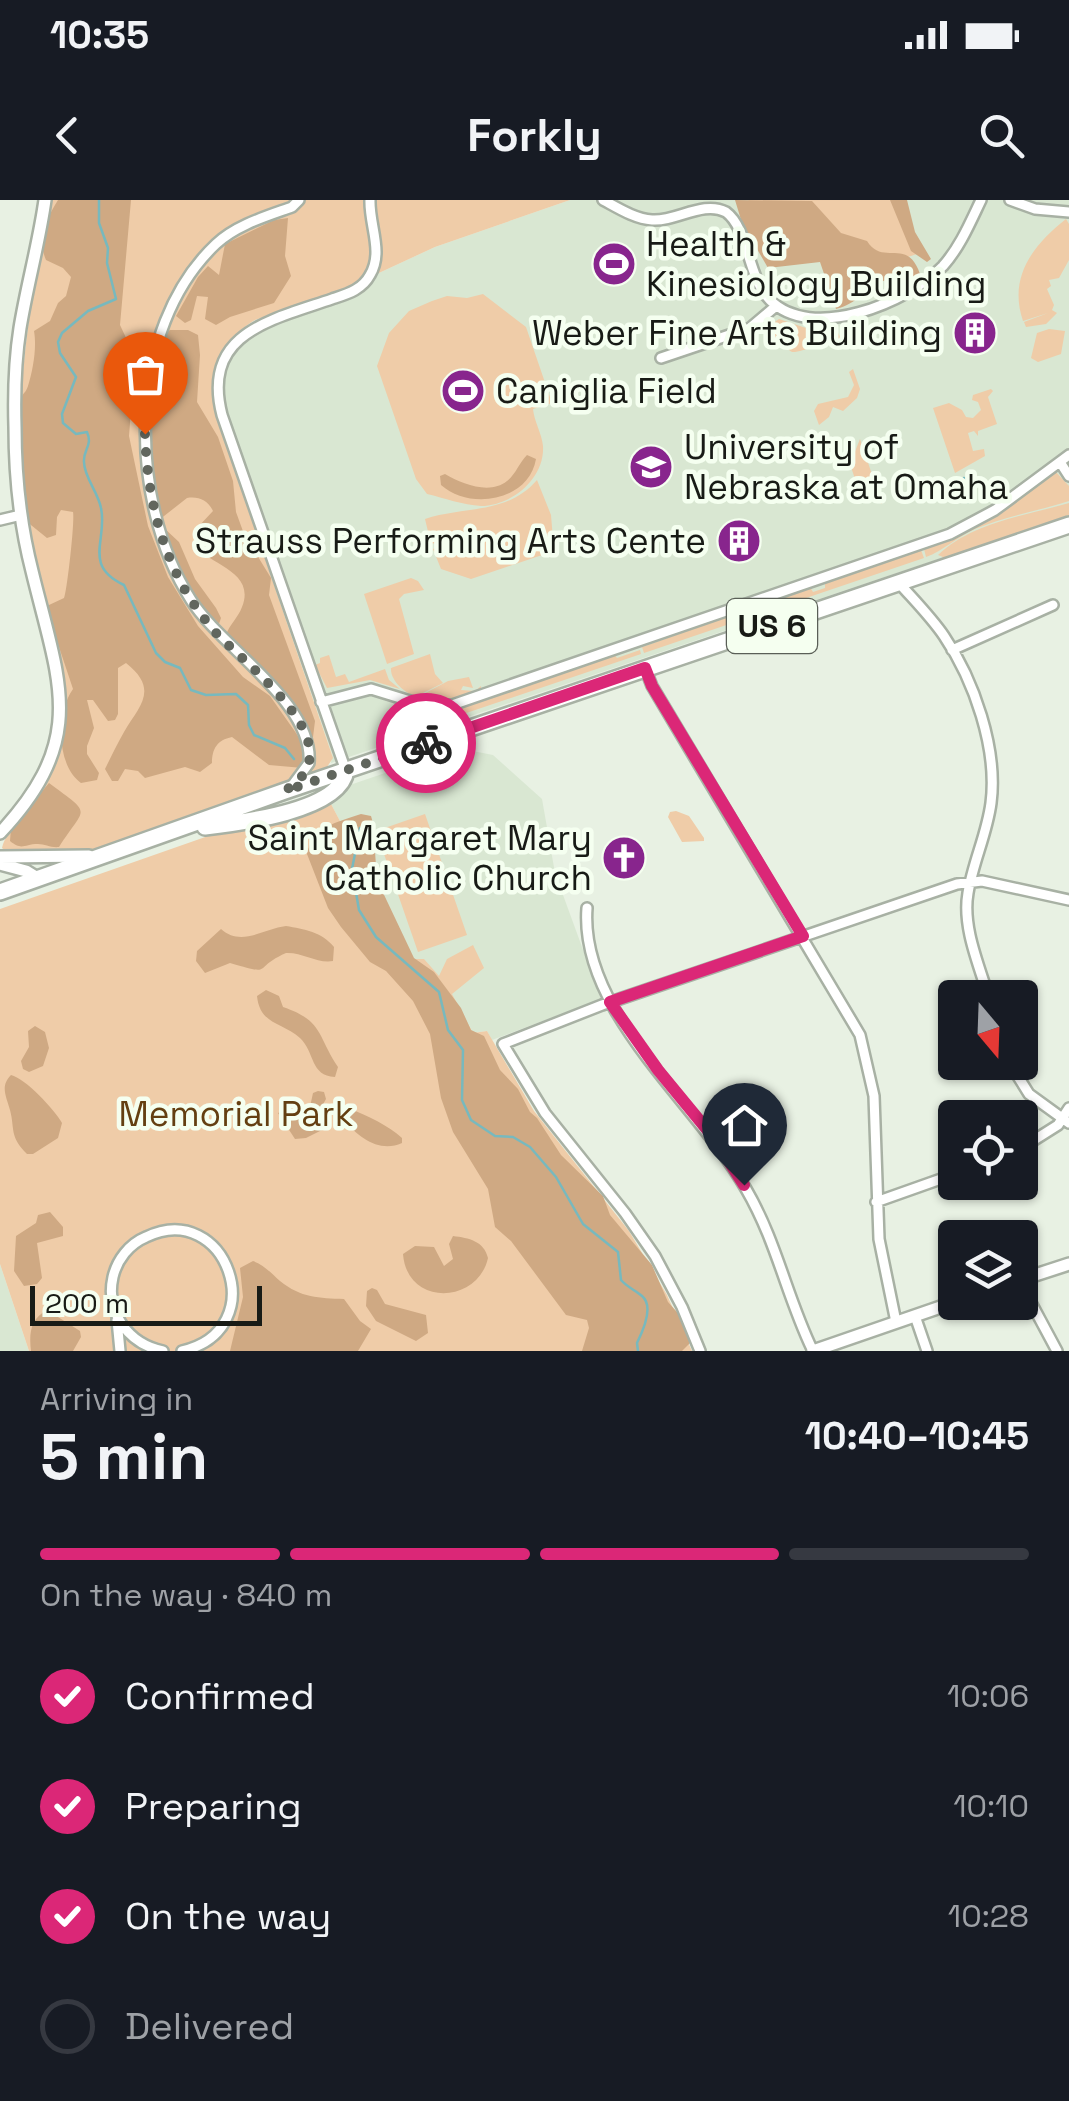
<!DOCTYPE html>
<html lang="en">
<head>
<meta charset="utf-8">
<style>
	:root { --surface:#171b24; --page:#20242c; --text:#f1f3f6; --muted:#9ea1a6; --line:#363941; --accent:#db2777 }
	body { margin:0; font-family:"Space Grotesk",sans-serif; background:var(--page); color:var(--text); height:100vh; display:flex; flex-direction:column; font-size:38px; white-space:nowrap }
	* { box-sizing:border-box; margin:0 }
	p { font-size:32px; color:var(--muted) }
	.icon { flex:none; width:55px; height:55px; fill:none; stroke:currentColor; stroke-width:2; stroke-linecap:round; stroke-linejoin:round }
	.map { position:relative; height:1151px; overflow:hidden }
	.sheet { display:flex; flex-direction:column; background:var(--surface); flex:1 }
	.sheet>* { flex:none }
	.needle { width:65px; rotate:161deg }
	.buttons { position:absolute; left:938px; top:780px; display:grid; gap:20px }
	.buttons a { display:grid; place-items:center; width:100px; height:100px; border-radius:10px; background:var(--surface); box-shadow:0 2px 8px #0004; font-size:50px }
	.scale { position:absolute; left:30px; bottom:25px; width:232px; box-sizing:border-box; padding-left:10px; border:5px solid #181b16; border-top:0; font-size:28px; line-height:35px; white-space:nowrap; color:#181b16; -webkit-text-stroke:8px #f5fff0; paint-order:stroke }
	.pin { position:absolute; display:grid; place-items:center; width:85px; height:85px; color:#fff; margin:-102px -42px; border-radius:50% 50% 50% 0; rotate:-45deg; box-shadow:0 0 10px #0007 }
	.pin .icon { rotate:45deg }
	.courier { position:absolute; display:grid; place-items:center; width:100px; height:100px; margin:-50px; border:8px solid #db2777; border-radius:50%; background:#fff; color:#222; box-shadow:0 2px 12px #0007 }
	.head em { font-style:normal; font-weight:600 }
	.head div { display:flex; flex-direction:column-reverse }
	.head { display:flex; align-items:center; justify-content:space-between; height:170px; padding:0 40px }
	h1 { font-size:65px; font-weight:600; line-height:75px }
	.bar { display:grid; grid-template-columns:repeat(4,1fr); gap:15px 10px; align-content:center; height:120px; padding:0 40px }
	.bar i { height:12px; border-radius:8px; background:var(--line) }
	.bar .selected { background:var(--accent) }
	.bar p { grid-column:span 4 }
	ol { padding:0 40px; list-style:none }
	li { display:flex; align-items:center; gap:30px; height:110px }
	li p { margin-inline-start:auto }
	li .icon { padding:10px; border-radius:50%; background:var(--accent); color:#fff; stroke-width:4 }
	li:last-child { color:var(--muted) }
	li i { width:55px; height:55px; border:5px solid var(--line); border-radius:50% }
	.status { display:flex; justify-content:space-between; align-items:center; height:70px; padding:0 50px; background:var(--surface); direction:ltr }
	.status svg { height:28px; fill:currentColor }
	header { display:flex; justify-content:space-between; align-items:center; height:130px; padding:0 40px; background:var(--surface); font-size:45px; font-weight:600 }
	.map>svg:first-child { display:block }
	.built { fill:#d9e7d2 }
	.green { fill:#efcca8 }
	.forest { fill:#cfa983 }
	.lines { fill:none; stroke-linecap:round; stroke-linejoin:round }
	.stream { stroke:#77b9be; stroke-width:2.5 }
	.street-casing { stroke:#a8b1a4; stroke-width:14 }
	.secondary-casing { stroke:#a8b1a4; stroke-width:16 }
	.highway-casing { stroke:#a8b1a4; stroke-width:20 }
	.street { stroke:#fff; stroke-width:9 }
	.secondary { stroke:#fff; stroke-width:11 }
	.highway { stroke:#fff; stroke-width:15 }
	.done { stroke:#61665e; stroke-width:10; stroke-dasharray:0 18 }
	.route { stroke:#db2777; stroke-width:12 }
	.labels { text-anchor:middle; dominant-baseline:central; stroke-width:9; stroke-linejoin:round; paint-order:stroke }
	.shield { fill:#f5fff0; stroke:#5a5f57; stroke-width:2.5 }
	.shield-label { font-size:32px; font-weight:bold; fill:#181b16 }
	.poi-label { font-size:35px; fill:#181b16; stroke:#f5fff0; text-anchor:start }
	.park-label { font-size:35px; fill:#643f11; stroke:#f5fff0 }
</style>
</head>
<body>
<div class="status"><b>10:35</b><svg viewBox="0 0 49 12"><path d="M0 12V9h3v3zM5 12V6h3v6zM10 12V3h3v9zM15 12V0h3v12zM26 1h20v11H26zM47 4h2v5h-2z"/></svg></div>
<header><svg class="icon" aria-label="back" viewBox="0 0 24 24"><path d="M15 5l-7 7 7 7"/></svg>Forkly<svg class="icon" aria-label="search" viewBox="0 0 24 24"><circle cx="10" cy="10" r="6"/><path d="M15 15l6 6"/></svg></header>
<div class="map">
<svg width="1069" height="1151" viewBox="0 0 1069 1151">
	<rect width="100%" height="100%" fill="#e8f1e3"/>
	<path class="built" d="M 570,0 L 1069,0 L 1069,315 L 331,563 L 332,555 L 217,219 L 212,185 L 219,157 L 233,137 L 255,120 L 353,85 L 435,47 Z
		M 458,548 L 493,555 L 542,599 L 555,673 L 601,799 L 492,840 L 487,831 L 473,833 L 451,794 L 413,759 L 331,604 L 350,585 Z
		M 0,1064 L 29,1151 L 0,1151 Z"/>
	<path class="green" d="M 48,0 L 570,0 L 435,47 L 353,85 L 255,120 C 222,140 208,170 214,209 L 333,558 L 327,567 L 81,654 L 9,653 L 2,648 C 7,628 26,615 37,599 C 52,578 61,553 64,528 C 74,459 33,375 24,304 C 11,200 32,101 48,0 Z
		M 748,0 L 902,0 L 920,53 L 844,78 Z
		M 1066,19 L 1069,24 L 1069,60 L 1059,78 L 1049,80 L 1051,86 L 1047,89 L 1054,105 L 1052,110 L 1057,113 L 1046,124 L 1026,127 L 1024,122 L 1048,113 L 1023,121 C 1008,77 1033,45 1066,19 Z
		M 483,94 L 526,127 L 552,203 L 533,209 C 534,221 542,234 543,246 C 545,279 511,306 481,306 C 463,305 444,298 427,294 L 416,279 L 377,166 L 389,133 L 409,111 L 432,101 L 447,96 L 467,98 Z
		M 779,119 L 809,129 L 835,127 L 845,146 L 840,145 L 833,135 C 826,142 801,153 792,152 C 789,151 782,142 780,139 L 772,137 L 773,123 Z
		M 1049,129 L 1065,131 L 1061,154 L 1038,162 L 1031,158 L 1037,133 Z
		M 853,169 L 860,189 L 857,198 L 843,211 L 833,207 L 829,217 L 819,225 L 814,211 L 818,204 L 848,197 L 854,185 L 849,172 Z
		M 991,189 L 993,191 L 988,197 L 997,224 L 978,231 L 978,236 L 974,231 L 968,233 L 973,251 L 984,249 L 985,256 L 955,273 L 933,208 L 949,203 L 962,210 L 966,217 L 973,218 L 981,210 L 978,202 L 972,200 L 973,195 Z
		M 860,239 L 882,304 L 872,298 L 862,300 L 850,264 Z
		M 1055,271 L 1069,286 L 1069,301 C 1038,311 1006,316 975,329 C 957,337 943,351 926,357 L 924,349 L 985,322 Z
		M 537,280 L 551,315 L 554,351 L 471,379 L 441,369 L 433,349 L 438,347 L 436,343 L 431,344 L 425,319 C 463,306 507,315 537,280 Z
		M 1069,303 L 1069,315 L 941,359 L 943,357 L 938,355 C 973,322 1025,316 1069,303 Z
		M 921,350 L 924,358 L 644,453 L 642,447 L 634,450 L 810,387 L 813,392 L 825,388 L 825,383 Z
		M 411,378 L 418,381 L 424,390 L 404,394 L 399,399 L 414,454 L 387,464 L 364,394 Z
		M 640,450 L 641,454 L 410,532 L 400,503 L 428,510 L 453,509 L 614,454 L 617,458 Z
		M 430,454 L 435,474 L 443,483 L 417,496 C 405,494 390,480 391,468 Z
		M 329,455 L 336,477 L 345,474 L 349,482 L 385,469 L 389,480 L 400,489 L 370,480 L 327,488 L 315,465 L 320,463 L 320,458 Z
		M 469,477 L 473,488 L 463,486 L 461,490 L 475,491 L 481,486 L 481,489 L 446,501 L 416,498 L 448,481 Z
		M 331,604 L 413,759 L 424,759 L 439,776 L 447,759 L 473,745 L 484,768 L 452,794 L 473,833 L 487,831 L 534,911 L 629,1031 L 667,1095 L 692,1151 L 29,1151 L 0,1064 L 0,709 L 211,635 L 267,626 Z
		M 676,611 L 689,616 L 704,638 L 704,641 L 682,642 L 668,617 L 670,612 Z
		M 425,614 L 467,735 L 418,752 L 376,631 Z"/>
	<path class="forest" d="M 58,0 L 131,0 L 120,125 L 135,157 L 129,236 L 148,326 L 168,377 L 198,426 L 243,477 L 270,496 L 296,533 L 304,546 L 306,559 L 303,568 L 269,565 L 232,537 C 217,540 212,549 212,563 L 200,572 L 185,567 L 145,578 L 138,571 L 125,569 L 118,581 L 112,581 L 105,569 C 111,557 117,544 124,532 C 139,506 160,490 126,463 L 118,468 L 118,514 L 115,520 L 108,521 L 93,500 L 87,500 L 94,528 L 87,546 L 87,554 L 99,573 L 97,580 L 81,583 C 56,565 56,513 73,489 L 47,411 L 49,405 L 64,398 C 67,391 75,320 73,312 L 61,310 L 57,317 L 56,335 L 47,338 L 26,321 C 21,288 12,232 21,200 C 23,191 25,195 28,186 C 33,170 37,147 34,131 L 50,121 L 58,103 L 66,96 L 71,77 L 63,68 L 46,60 C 36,36 46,20 58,0 Z
		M 735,0 L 812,1 L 841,33 L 867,41 C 883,67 907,36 920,74 C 909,83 901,75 888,79 C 868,86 856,105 836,109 L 820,62 L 768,68 L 742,23 Z
		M 890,0 L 907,0 L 915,32 L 931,59 L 927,62 L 911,51 Z
		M 288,18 L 285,56 L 291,76 L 274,103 L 230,117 L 216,125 L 205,119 L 208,97 L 197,96 L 191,120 L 185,123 L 176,116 L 198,77 L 208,66 L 219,75 L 225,44 L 274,20 Z
		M 170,130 L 188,130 L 198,135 L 200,155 L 197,202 L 218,237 L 233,281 L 236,312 L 244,334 L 271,378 L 269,395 L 315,521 L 313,537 L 309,537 C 288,509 234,465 226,435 C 229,425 238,418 242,407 C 257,369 204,365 194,342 L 197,328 L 213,311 C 208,300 198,296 187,298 L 159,320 L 153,318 L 150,312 L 143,242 L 146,182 L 165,134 Z
		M 527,255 L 536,259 C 529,301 470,311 441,285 L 440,276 L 445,274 C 462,284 490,295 507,281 C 516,274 519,263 527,255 Z
		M 164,328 L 179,342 L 195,379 L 216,408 L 221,418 L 217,430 L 170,369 L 159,337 Z
		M 49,583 C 93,616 86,605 59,647 C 51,648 45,644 38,644 C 24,644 22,651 10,641 L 11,628 Z
		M 361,614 L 371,616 L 373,623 L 377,680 L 414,758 L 434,772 L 461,808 L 471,830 L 484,836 L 500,870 L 518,889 L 530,912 L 537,918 L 561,955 L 603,996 L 610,1015 L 652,1065 L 668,1102 L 685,1121 L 691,1136 L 690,1143 L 682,1151 L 582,1151 L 589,1128 L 587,1120 L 566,1115 L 511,1041 L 495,1027 L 488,989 L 453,932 L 441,898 L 430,834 L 413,801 L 386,771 L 370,762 L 341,727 L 328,708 L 307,654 C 314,625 336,623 361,614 Z
		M 286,726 C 304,729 322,732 334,747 L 333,761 C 318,764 302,752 286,753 C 250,769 276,776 230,763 L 205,773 L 196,761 L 197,751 L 221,729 C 241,747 263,729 286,726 Z
		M 266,790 L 279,796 L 283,807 C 324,821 317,836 338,867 L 335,877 C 310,876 315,852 300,838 C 282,822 260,825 257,796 Z
		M 35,826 L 45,832 L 49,848 L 43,866 L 29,872 L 23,869 L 21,861 L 29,847 L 28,831 Z
		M 11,875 C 25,878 55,910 62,923 L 58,938 L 33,954 L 27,954 C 9,936 15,929 10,910 C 6,896 0,886 11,875 Z
		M 318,891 L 324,892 L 326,899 L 317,915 L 322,930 L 306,938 L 295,939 L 278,913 L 284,910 L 303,921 L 308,916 L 313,893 Z
		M 350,909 C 367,915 389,926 402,938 L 402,943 C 380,953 359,938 345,921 L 346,911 Z
		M 50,1012 L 63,1027 L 63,1036 L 37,1043 L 42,1078 L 37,1084 L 24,1086 L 14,1071 L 16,1036 L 36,1023 L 38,1015 Z
		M 453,1036 C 469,1038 484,1041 488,1058 C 478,1104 407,1107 403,1054 L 415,1046 L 434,1047 L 444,1066 L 453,1059 L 449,1044 Z
		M 253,1061 C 264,1065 271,1073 280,1081 C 301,1098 319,1098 344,1099 L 360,1121 L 371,1129 L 358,1151 L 230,1151 L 243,1097 L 240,1068 Z
		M 372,1088 L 377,1090 L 385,1104 L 426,1115 L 428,1133 L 416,1141 L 376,1121 L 366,1106 L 367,1091 Z
		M 47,1110 L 80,1131 L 81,1137 L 73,1151 L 31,1151 C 29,1134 30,1119 47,1110 Z"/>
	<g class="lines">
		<path class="stream" d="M 99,0 L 99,23 L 108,48 L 107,63 L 116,99 L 88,111 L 62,133 L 58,142 L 60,153 L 76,177 L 62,214 L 63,223 L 76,234 L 87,232 C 93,246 83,249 84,262 C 84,277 98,292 101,308 C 108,340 82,365 124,385 L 156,453 L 165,462 L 180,468 L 191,490 L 206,495 L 236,494 L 248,505 L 249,525 L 254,535 L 285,548 L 294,559
			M 964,278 L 968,302
			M 360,628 L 352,669 L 359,710 L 376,737 L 439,792 L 448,830 L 463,850 L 462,900 L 471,920 L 495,936 L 513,937 L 530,947 L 556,977 L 583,1024 L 618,1052 L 621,1080 C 627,1087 635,1090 642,1096 C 654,1106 643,1131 637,1143 L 638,1151"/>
		<defs>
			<path id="street" d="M 603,0 C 618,8 635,19 652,20 C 676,22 703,0 726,12 C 749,29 747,77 770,100 C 811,142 908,103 943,66 C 960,47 970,23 981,0
				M 1010,0 L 1035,9 L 1069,12
				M 661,158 L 750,128 L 776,106
				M 1060,262 L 1069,276
				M 0,320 L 21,315
				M 899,383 C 914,400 931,417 944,436 C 974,480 998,549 991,603 C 987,634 973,662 968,693 C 962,727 979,765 989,798
				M 952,450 L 1053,405
				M 645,468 L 652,486 L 860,835 L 874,896 L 879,1039 L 896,1122
				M 321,502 L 371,489 L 423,505 L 452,505 L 950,334 L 995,310 L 1069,255
				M 346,571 L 222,215 C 201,133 271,120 332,99 C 347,94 362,90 370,75 C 384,52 369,25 370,0
				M 292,586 L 309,563 C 314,502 221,448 191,400 C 127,300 126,129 216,44 C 236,25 267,16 292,7 L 299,0
				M 587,708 C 579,812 698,904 746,989 C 777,1042 787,1098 813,1151
				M 1009,862 L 1029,894 L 1069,923
				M 1020,949 L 1058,925 L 1069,908
				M 876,1002 L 955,974
				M 1020,1082 L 1057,1151
				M 915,1116 L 927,1151
				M 117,1120 L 120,1151
				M 163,1151 C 129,1144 105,1113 113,1077 C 117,1060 129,1044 146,1037 C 226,998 274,1130 182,1151
				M 700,1151 L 682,1107 L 655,1056 L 625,1013 L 545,913 L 503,844 L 602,805 L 957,684 L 982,681 L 1069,700"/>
			<path id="secondary" d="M 0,633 C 89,538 59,483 32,371 C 20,324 15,275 15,227 C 14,194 15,160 20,128 C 27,85 39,43 45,0
				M 0,657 L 89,656
				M 0,664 L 26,671 L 39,679
				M 1020,1080 L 1069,1064
				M 813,1151 L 955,1102"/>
			<path id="highway" d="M 205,627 C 239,623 340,611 346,571
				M 0,692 L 285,591 L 1069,325"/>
		</defs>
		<use href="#street" class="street-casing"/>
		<use href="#secondary" class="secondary-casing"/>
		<use href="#highway" class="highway-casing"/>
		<use href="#street" class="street"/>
		<use href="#secondary" class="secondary"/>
		<use href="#highway" class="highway"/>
	</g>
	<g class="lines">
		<path class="done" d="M 145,234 C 147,289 158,342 185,390 C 194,406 205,420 217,434 C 243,461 319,519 309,562 C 306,576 295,583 285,591 L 426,543"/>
		<path class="route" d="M 426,543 L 645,468 L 652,486 L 803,736 L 610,802 L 658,870 L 714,938 L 744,985"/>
	</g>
	<defs>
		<symbol id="stadium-disc" viewBox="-11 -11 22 22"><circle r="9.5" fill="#88258d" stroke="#f5fff0"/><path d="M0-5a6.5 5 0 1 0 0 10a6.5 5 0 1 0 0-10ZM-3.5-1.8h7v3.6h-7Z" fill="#fff"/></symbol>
		<symbol id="building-disc" viewBox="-11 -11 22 22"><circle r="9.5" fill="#88258d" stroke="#f5fff0"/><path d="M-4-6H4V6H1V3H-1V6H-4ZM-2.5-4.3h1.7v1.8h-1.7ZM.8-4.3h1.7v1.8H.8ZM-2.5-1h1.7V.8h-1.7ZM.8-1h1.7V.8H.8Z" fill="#fff"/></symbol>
		<symbol id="university-disc" viewBox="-11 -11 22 22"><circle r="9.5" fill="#88258d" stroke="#f5fff0"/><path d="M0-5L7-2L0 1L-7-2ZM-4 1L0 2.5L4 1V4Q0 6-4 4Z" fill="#fff"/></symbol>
		<symbol id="church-disc" viewBox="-11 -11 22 22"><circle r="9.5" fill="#88258d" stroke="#f5fff0"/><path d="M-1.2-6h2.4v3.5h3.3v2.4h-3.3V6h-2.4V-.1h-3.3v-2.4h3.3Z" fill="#fff"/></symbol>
	</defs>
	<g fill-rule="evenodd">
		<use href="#stadium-disc" x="589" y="39" width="50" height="50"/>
		<use href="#building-disc" x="950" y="108" width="50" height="50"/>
		<use href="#stadium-disc" x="438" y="166" width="50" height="50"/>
		<use href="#university-disc" x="626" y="242" width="50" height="50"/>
		<use href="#building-disc" x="714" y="316" width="50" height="50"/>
		<use href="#church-disc" x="599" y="633" width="50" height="50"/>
	</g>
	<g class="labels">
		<rect class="shield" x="727" y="399" width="90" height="54" rx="8"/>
		<g class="shield-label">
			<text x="772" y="426">US 6</text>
		</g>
		<g class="poi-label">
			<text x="646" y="44">Health &amp;<tspan x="646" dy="40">Kinesiology Building</tspan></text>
			<text x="942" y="133" text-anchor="end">Weber Fine Arts Building</text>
			<text x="496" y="191">Caniglia Field</text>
			<text x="684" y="247">University of<tspan x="684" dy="40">Nebraska at Omaha</tspan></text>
			<text x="706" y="341" text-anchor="end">Strauss Performing Arts Cente</text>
			<text x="592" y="638" text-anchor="end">Saint Margaret Mary<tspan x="592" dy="40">Catholic Church</tspan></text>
		</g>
		<g class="park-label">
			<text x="236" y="914">Memorial Park</text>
		</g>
	</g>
</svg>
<div class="buttons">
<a><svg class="needle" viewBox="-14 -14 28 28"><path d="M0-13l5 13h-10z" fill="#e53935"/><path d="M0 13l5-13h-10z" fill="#9ea1a6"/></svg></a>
<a><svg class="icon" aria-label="locate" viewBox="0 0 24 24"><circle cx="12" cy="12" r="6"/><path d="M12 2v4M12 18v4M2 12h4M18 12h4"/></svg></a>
<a><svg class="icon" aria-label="layers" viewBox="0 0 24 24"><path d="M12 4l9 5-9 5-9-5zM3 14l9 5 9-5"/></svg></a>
</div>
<div class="scale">200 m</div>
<div class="pin" style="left:145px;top:234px;background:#ea580c"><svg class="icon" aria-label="bag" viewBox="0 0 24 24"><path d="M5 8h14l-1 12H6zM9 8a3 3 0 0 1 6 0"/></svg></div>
<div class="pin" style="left:744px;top:985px;background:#1f2937"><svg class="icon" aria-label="home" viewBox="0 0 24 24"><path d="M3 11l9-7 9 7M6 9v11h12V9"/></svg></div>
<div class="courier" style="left:426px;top:543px"><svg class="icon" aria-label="bike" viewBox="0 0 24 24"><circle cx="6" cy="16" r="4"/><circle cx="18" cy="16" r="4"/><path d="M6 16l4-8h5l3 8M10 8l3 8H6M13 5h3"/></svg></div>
</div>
<section class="sheet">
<div class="head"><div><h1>5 min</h1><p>Arriving in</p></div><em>10:40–10:45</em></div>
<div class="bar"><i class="selected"></i><i class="selected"></i><i class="selected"></i><i></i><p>On the way · 840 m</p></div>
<ol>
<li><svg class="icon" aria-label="check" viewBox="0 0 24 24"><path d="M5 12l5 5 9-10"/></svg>Confirmed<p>10:06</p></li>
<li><svg class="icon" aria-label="check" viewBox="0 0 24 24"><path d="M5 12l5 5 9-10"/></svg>Preparing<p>10:10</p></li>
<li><svg class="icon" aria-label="check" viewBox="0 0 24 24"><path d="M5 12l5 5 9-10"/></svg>On the way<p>10:28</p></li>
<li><i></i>Delivered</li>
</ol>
</section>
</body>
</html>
